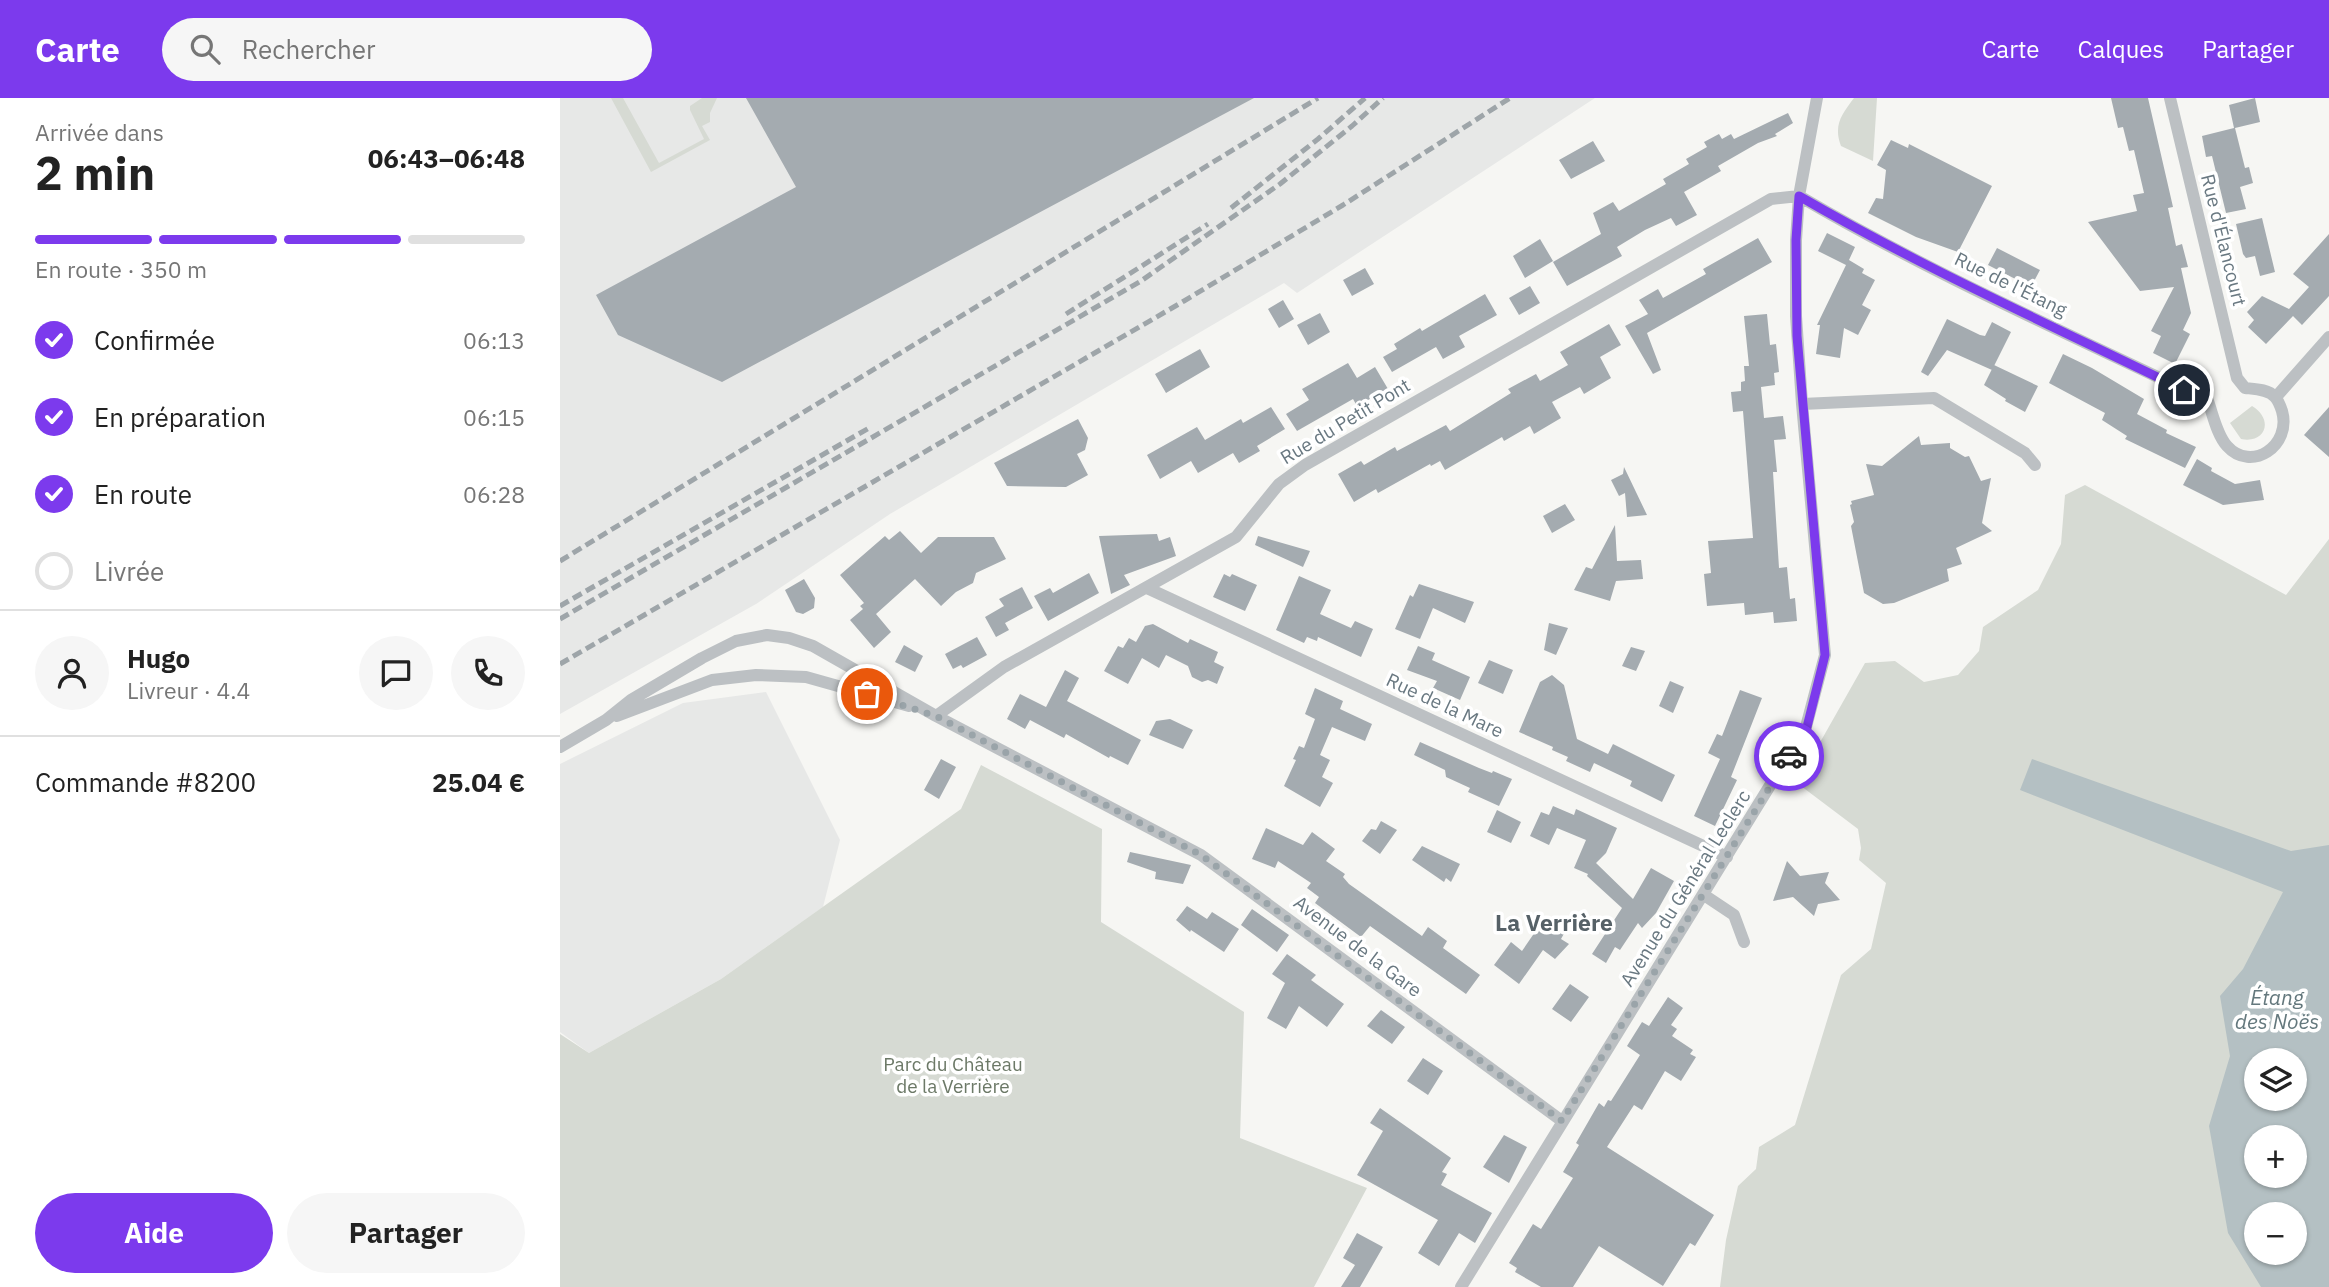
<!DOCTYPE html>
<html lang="fr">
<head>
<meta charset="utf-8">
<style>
	:root { --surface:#fff; --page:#f6f6f6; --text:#222; --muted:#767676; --line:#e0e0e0; --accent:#7c3aed }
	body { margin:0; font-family:"IBM Plex Sans",sans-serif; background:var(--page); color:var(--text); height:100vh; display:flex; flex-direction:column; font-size:26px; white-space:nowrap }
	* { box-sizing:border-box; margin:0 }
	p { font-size:23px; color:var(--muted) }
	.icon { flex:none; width:38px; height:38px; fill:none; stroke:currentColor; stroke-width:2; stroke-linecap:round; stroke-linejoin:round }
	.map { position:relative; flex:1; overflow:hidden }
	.drawer { display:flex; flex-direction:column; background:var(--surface); width:560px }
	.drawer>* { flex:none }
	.tools { position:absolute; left:1684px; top:950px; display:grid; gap:14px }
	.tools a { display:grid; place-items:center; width:63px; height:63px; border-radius:50%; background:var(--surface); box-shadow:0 2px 5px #0004; font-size:35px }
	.pin { position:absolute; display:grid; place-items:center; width:60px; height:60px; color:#fff; margin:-30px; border:4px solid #fff; border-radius:50%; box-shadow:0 2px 7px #0007 }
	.courier { position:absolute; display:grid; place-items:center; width:70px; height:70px; margin:-35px; border:5px solid #7c3aed; border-radius:50%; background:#fff; color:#222; box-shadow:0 2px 9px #0007 }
	.summary em { font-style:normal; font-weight:700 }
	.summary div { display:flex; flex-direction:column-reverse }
	.summary { display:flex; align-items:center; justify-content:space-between; height:119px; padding:0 35px }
	h1 { font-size:46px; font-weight:700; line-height:52px }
	.bar { display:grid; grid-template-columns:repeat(4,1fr); gap:10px 7px; align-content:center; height:84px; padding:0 35px }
	.bar i { height:9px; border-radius:5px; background:var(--line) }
	.bar .on { background:var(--accent) }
	.bar p { grid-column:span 4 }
	.line { display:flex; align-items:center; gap:18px; padding:0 35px; border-top:2px solid var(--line) }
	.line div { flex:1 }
	.round { display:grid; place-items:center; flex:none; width:74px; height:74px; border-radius:37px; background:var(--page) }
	ol { padding:0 35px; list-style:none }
	li { display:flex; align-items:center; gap:21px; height:77px }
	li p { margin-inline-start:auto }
	li .icon { padding:7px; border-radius:50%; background:var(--accent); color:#fff; stroke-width:4 }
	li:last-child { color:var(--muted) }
	li i { width:38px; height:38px; border:4px solid var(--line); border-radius:50% }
	.cta { display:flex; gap:14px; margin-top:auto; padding:14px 35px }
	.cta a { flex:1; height:80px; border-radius:42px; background:var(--accent); color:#fff; font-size:28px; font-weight:700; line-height:80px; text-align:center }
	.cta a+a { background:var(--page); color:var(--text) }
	header { display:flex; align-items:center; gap:42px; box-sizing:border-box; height:98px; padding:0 35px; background:var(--accent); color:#fff }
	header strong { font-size:33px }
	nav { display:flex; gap:38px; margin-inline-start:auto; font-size:24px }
	.search { width:490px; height:63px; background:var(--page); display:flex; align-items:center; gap:18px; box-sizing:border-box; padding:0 24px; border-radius:38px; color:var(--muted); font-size:26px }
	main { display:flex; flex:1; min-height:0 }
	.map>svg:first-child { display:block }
	.built { fill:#e7e8e7 }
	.green { fill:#d6dad3; fill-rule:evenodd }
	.water { fill:#b4c0c3; fill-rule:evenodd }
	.building { fill:#a4abb0 }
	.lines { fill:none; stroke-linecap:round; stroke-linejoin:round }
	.minor { stroke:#bcc0c3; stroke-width:12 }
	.rail { stroke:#9ea5a9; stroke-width:5; stroke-dasharray:10 5; stroke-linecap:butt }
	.done { stroke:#9aa4a9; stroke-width:7; stroke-dasharray:0 12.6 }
	.route { stroke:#7c3aed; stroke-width:9 }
	.labels { text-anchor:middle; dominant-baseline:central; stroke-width:7; stroke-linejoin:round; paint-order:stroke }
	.street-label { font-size:19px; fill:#697881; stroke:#fff }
	.park-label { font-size:19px; fill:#6c7967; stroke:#fff }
	.water-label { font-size:21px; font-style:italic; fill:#64787d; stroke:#fff }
	.quarter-label { font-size:23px; font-weight:bold; fill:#566167; stroke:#fff }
</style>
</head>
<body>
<header>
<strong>Carte</strong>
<div class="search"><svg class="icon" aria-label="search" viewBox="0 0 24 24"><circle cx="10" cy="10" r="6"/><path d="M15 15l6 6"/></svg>Rechercher</div>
<nav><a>Carte</a><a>Calques</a><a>Partager</a></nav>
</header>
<main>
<section class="drawer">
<div class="summary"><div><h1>2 min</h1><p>Arrivée dans</p></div><em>06:43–06:48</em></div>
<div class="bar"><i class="on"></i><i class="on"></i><i class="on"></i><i></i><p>En route · 350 m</p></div>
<ol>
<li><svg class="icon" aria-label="check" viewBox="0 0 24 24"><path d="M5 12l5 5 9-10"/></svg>Confirmée<p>06:13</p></li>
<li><svg class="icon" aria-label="check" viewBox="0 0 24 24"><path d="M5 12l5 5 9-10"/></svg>En préparation<p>06:15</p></li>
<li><svg class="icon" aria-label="check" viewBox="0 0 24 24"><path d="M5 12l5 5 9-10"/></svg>En route<p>06:28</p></li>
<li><i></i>Livrée</li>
</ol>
<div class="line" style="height:126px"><a class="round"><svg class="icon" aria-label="person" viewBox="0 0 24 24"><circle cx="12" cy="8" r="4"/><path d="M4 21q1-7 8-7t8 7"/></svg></a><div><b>Hugo</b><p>Livreur · 4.4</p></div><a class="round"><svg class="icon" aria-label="chat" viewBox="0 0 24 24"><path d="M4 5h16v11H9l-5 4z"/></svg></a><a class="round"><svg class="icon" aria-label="phone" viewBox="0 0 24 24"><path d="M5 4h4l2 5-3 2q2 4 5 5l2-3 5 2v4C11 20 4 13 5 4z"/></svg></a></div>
<div class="line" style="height:91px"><div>Commande #8200</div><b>25.04 €</b></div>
<div class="cta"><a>Aide</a><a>Partager</a></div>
</section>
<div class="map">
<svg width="1769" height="1189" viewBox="0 0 1769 1189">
	<rect width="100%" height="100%" fill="#f6f6f3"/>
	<path class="built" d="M 0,0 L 1035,0 L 737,195 L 724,185 L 330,416 L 196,506 L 0,616 Z
		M 206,594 L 280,742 L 263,809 L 161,881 L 29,955 L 0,934 L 0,666 L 123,605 Z"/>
	<path class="green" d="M 51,0 L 63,0 L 99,65 L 144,41 L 130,12 L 130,8 L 142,0 L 157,0 L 150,15 L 150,24 L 142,28 L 150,42 L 91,74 Z
		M 1294,0 L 1317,0 L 1313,63 L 1281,48 C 1273,27 1282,16 1294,0 Z
		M 1692,308 C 1714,321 1706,346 1681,341 L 1670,325 Z
		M 1525,387 L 1726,497 L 1769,441 L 1769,1189 L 1160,1189 L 1166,1142 L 1178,1088 L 1196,1071 L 1199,1049 L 1235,1027 L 1281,877 L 1311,851 L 1326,785 L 1299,762 L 1301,750 L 1298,731 L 1237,685 L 1305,565 L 1335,563 L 1364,584 L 1398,577 L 1419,553 L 1423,529 L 1478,492 L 1501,446 L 1505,397 ZM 1696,962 L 1734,962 L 1734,1001 L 1696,1001 ZM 1696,1040 L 1734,1040 L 1734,1078 L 1696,1078 ZM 1696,1116 L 1734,1116 L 1734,1155 L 1696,1155 Z
		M 421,667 L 542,731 L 541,824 L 684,914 L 680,1040 L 807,1090 L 754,1189 L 0,1189 L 0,936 L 29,955 L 161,881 L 401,711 Z"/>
	<path class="water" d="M 1472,661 L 1731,753 L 1769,747 L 1769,1189 L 1701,1189 L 1668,1135 L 1649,1028 L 1670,958 L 1660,898 L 1683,871 L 1723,794 L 1460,692 ZM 1696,962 L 1734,962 L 1734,1001 L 1696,1001 ZM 1696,1040 L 1734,1040 L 1734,1078 L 1696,1078 ZM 1696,1116 L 1734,1116 L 1734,1155 L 1696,1155 Z"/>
	<path class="building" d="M 186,0 L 694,0 L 162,284 L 58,237 L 36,197 L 236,89 Z
		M 1551,0 L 1588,0 L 1613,109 L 1608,110 L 1616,148 L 1622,146 L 1628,169 L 1621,170 L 1631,215 L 1623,232 L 1630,236 L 1615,266 L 1593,255 L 1601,238 L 1591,233 L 1614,189 L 1580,193 L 1528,124 L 1577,113 L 1573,97 L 1584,95 L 1574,52 L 1569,53 L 1563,29 L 1558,30 Z
		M 1695,0 L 1700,24 L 1675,30 L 1685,70 L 1689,69 L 1693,85 L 1680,89 L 1686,111 L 1666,115 L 1652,58 L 1646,59 L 1642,38 L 1674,30 L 1669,7 Z
		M 1228,15 L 1233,25 L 1215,36 L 1217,38 L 1198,45 L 1158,68 L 1161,73 L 1124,94 L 1137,117 L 1116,128 L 1111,120 L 1085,132 L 1057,149 L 1062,158 L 1007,188 L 993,164 L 1041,136 L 1033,115 L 1053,104 L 1059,113 L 1106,86 L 1103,81 L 1129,66 L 1126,61 L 1147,49 L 1144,44 L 1159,36 L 1162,41 L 1171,36 L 1174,41 Z
		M 1331,42 L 1348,50 L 1349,46 L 1432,88 L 1398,154 L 1356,139 L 1308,115 L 1316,100 L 1323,101 L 1326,72 L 1317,67 Z
		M 1033,43 L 1045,63 L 1011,81 L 999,62 Z
		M 1702,120 L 1715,174 L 1700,178 L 1695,158 L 1686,160 L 1683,156 L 1676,126 Z
		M 1267,135 L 1295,149 L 1289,162 L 1304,171 L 1302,175 L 1315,182 L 1302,207 L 1311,212 L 1298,237 L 1284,230 L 1280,260 L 1256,256 L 1260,227 L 1257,227 L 1286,167 L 1258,153 Z
		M 1769,136 L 1769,198 L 1742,227 L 1733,218 L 1706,246 L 1688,229 L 1694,222 L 1687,214 L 1702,198 L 1729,211 L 1749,189 L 1733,176 Z
		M 1198,140 L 1212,164 L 1087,235 L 1101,272 L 1093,276 L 1065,228 L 1088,216 L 1079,202 L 1098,191 L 1103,200 L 1146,176 L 1143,171 Z
		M 980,141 L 993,163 L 965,180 L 953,158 Z
		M 1437,150 L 1480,172 L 1471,189 L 1428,167 Z
		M 805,170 L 814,186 L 792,198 L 783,182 Z
		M 970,188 L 980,205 L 959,217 L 949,200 Z
		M 925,196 L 937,217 L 899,238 L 905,249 L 883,261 L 876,249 L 832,274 L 823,259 L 837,251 L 834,246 L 860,230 L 862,233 Z
		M 723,202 L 734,221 L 719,230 L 708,211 Z
		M 760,215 L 770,234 L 748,247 L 737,227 Z
		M 1207,216 L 1210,247 L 1216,246 L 1219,274 L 1214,275 L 1215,287 L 1201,289 L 1204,320 L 1223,318 L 1226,341 L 1214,342 L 1217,374 L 1213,374 L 1219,470 L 1227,469 L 1230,501 L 1235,500 L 1237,523 L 1214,525 L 1213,514 L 1185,517 L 1184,505 L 1147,508 L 1144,476 L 1151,475 L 1148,443 L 1193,440 L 1183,313 L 1173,314 L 1171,294 L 1181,293 L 1181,284 L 1185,283 L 1184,268 L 1189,268 L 1184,218 Z
		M 1387,221 L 1420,237 L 1425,238 L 1432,224 L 1451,234 L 1432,272 L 1387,252 L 1368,278 L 1361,274 Z
		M 1049,226 L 1061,247 L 1040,259 L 1051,280 L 1024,296 L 1020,289 L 992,304 L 1001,320 L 974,336 L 970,328 L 944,343 L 942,339 L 885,372 L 880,363 L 871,368 L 870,366 L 818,395 L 816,391 L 794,404 L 778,376 L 801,363 L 804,367 L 835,349 L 837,353 L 886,327 L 890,333 L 951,295 L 948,291 L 976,276 L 980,283 L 1008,267 L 1000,254 Z
		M 640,251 L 650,269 L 606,295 L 595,276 Z
		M 1503,256 L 1532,270 L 1584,301 L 1577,316 L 1607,332 L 1606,335 L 1636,349 L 1625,370 L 1565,341 L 1567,338 L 1542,322 L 1545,315 L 1489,285 Z
		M 788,265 L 797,280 L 815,269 L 828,291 L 797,308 L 793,301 L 737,333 L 726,316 L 749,302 L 742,291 Z
		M 1434,267 L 1478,288 L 1465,314 L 1445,303 L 1446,301 L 1424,287 Z
		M 711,309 L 725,331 L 697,348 L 700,353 L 679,365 L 673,355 L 638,375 L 631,363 L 600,381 L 587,357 L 637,329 L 645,342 L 681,321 L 683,325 Z
		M 1769,309 L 1769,359 L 1744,337 Z
		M 518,321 L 528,340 L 525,352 L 517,356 L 528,377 L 506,389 L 447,388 L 434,365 Z
		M 1359,338 L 1361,347 L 1390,345 L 1390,350 L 1405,359 L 1409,358 L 1421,383 L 1431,380 L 1422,425 L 1432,433 L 1396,450 L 1402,466 L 1387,471 L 1389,483 L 1334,505 L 1323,506 L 1304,495 L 1291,428 L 1294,424 L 1290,407 L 1292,406 L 1291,403 L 1314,397 L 1306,366 L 1322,368 Z
		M 1637,361 L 1652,370 L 1651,373 L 1675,386 L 1700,382 L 1704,402 L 1663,407 L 1623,387 Z
		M 1064,369 L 1087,417 L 1067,419 L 1065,395 L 1059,398 L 1051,382 L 1063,376 Z
		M 1005,406 L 1015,422 L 992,435 L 983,418 Z
		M 1055,427 L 1057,463 L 1081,462 L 1083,481 L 1056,483 L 1050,503 L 1014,492 L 1026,469 L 1032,471 Z
		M 340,433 L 361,455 L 378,439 L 434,439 L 446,461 L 416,475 L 413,485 L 396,494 L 381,508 L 355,481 L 316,516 L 331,534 L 314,550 L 290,522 L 303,511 L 300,508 L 304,505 L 280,477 L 325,438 L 329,442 Z
		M 597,436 L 599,443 L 610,439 L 616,458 L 564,477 L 570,487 L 551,496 L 539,438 Z
		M 698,438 L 750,453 L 743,469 L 695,447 Z
		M 529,475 L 539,495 L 488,523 L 474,498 L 490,490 L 493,495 Z
		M 664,476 L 670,479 L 672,476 L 697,487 L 685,513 L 653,499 Z
		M 739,478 L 771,492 L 760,516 L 791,530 L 795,523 L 813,531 L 801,559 L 758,539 L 757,543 L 747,539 L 744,545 L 716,532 Z
		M 244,481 L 255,500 L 254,510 L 243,516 L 236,514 L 225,492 Z
		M 859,486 L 914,504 L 905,525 L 873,510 L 860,541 L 835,531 L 850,497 L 853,499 Z
		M 462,489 L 473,510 L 445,525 L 449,532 L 436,539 L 425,519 L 444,508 L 439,501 Z
		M 989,525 L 1008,530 L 996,557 L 984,552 Z
		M 593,526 L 628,545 L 630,541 L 658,554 L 654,564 L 664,569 L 657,586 L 648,582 L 642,584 L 632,579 L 628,568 L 606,557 L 599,570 L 582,560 L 568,586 L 544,573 L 558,548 L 563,550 L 569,540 L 576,544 L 585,528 Z
		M 417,539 L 427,557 L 403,570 L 401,567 L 393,571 L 385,556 Z
		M 344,547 L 363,558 L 355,574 L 335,564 Z
		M 858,548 L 875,555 L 872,562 L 910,579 L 900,602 L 873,590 L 877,583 L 847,572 Z
		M 1071,549 L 1085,553 L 1076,573 L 1062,568 Z
		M 929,562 L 953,572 L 943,596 L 918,585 Z
		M 505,572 L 519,580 L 507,603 L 581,642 L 568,667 L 550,658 L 549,660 L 506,636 L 504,640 L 470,622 L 465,631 L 447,621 L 460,596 L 486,609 Z
		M 992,577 L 1004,587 L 1017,641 L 1048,656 L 1053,646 L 1115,677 L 1102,704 L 1070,688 L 1072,683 L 1034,665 L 1030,674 L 1006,663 L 1008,659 L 992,652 L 993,649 L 959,634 L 980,584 Z
		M 1110,583 L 1124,589 L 1113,615 L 1099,608 Z
		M 755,590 L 783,603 L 780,611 L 812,626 L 805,643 L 772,629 L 760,657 L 770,662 L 762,679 L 773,685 L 760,709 L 724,688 L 736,662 L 733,661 L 739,648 L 744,650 L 755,621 L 745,616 Z
		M 1180,592 L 1202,600 L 1171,679 L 1177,682 L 1155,728 L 1134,718 L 1160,661 L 1148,655 L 1157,636 L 1162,638 Z
		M 610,621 L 633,632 L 623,651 L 589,637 L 596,623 Z
		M 860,644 L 919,670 L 932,675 L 933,673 L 952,681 L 939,708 L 908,694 L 910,690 L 886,679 L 885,672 L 854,657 Z
		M 381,661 L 396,669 L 379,701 L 364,692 Z
		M 993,708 L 1014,717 L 1016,711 L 1057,730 L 1046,755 L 1036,765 L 1073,801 L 1091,770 L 1114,783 L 1096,815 L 1082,830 L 1078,825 L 1060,852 L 1055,849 L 1046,865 L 1032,856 L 1062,810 L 1027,778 L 1028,776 L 1014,770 L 1026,742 L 997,730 L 989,747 L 970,738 L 981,714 L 989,717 Z
		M 937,712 L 961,724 L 951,745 L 927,734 Z
		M 821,723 L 837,732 L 820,756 L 802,743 L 811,731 L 816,732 Z
		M 706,730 L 743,747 L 752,734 L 775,751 L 766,763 L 785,776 L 783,779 L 789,786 L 862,838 L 868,829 L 887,843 L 883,850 L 920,877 L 906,896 L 810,828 L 801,839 L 755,805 L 759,799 L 747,790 L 751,785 L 718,763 L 715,770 L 692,761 Z
		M 862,748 L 900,766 L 891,784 L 886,780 L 884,784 L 852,762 Z
		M 570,754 L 631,767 L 623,786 L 595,781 L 596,774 L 567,764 Z
		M 1227,763 L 1240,778 L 1269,774 L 1265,785 L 1280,802 L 1258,806 L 1254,818 L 1233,799 L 1213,803 Z
		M 627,808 L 647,821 L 652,814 L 679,831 L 664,854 L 631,832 L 630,834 L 616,822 Z
		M 692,811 L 729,837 L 717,854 L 681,827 Z
		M 986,818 L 1006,832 L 1001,841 L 1009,846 L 995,861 L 983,852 L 959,886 L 934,867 L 951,844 L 962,853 Z
		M 727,856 L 756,877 L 751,882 L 784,906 L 767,929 L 739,908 L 726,931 L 707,920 L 725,885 L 712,876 Z
		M 1010,886 L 1029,899 L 1011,924 L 992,911 Z
		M 1108,899 L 1123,910 L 1111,927 L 1117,931 L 1112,938 L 1133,952 L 1130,956 L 1136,959 L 1121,983 L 1105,973 L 1082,1012 L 1074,1007 L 1047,1049 L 1154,1117 L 1135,1148 L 1130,1145 L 1103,1188 L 1039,1148 L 1013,1189 L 981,1189 L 955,1174 L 957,1170 L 949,1165 L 973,1126 L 981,1131 L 1013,1080 L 1003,1074 L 1019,1047 L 1016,1045 L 1039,1005 L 1044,1009 L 1048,1002 L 1051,1003 L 1080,957 L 1067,948 L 1082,924 L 1089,928 Z
		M 821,912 L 845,929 L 832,946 L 807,928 Z
		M 863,960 L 883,973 L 868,997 L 847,983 Z
		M 820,1010 L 891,1060 L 882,1074 L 887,1076 L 881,1087 L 932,1115 L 915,1145 L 899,1135 L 879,1168 L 858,1155 L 878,1122 L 797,1077 L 823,1033 L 810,1025 Z
		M 944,1037 L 967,1049 L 949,1085 L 923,1069 Z
		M 797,1135 L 823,1149 L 800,1189 L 781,1189 L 795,1167 L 783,1160 Z"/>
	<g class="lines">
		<path class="minor" d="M 1239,98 C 1370,175 1511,237 1648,303 C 1653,317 1657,337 1667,348 C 1691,375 1732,348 1722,313 C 1721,310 1718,302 1715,299 C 1708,291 1694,291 1685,290 L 1677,280 L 1610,0
			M 1716,299 L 1769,239
			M 1242,306 L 1374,300 L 1465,355 L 1475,367
			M 587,490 L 1167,759
			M 57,618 L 152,582 L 196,577 L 246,579 L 349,608
			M 376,618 L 444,569 L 676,439 L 719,386 L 745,367 L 1211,101 L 1239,98
			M 0,649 L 46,622 L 71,602 L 142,560 L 176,543 L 207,537 L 229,540 L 253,548 L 376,618 L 641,757 L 1002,1023
			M 1144,797 L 1174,817 L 1184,844
			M 901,1189 L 1246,629 L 1265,557 L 1242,306 L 1236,218 L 1236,142 L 1239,98 L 1257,0"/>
		<path class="rail" d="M 671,110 L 758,41 L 805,0
			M 506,216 L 648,126
			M 0,463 L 758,0
			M 0,508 L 309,330
			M 0,521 L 581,183 L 720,86 L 792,28 L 823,0
			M 0,566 L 624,203 L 783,107 L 950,0"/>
	</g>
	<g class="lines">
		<path class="done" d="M 307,596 L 376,618 L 641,757 L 1002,1023 L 1229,658"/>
		<path class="route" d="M 1229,658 L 1247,629 L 1265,557 L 1237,238 L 1236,142 L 1239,98 C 1363,170 1495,229 1624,292"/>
	</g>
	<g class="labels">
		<g class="street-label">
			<text transform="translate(1664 142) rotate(76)">Rue d'Élancourt</text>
			<text transform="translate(1451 186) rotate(26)">Rue de l'Étang</text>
			<text transform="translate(785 323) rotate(-31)">Rue du Petit Pont</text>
			<text transform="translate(885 607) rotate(25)">Rue de la Mare</text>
			<text transform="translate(1125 790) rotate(-58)">Avenue du Général Leclerc</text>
			<text transform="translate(798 848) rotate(37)">Avenue de la Gare</text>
		</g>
		<g class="park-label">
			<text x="393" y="966">Parc du Château<tspan x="393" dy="22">de la Verrière</tspan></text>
		</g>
		<g class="water-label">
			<text x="1717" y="899">Étang<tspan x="1717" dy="24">des Noës</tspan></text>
		</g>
		<g class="quarter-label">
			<text x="994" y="824">La Verrière</text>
		</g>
	</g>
</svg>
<div class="tools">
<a><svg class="icon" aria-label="layers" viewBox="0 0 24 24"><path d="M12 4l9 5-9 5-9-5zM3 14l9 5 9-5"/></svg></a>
<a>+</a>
<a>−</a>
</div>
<div class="pin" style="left:307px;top:596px;background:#ea580c"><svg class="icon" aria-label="bag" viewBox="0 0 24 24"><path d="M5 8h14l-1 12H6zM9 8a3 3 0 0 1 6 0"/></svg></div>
<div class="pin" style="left:1624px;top:292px;background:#1f2937"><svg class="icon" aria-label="home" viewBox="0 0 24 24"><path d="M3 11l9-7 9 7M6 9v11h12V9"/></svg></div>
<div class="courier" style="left:1229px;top:658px"><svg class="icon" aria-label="car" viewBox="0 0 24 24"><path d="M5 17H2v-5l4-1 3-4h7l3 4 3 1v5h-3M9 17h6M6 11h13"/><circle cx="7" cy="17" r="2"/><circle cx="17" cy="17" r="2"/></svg></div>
</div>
</main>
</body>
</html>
